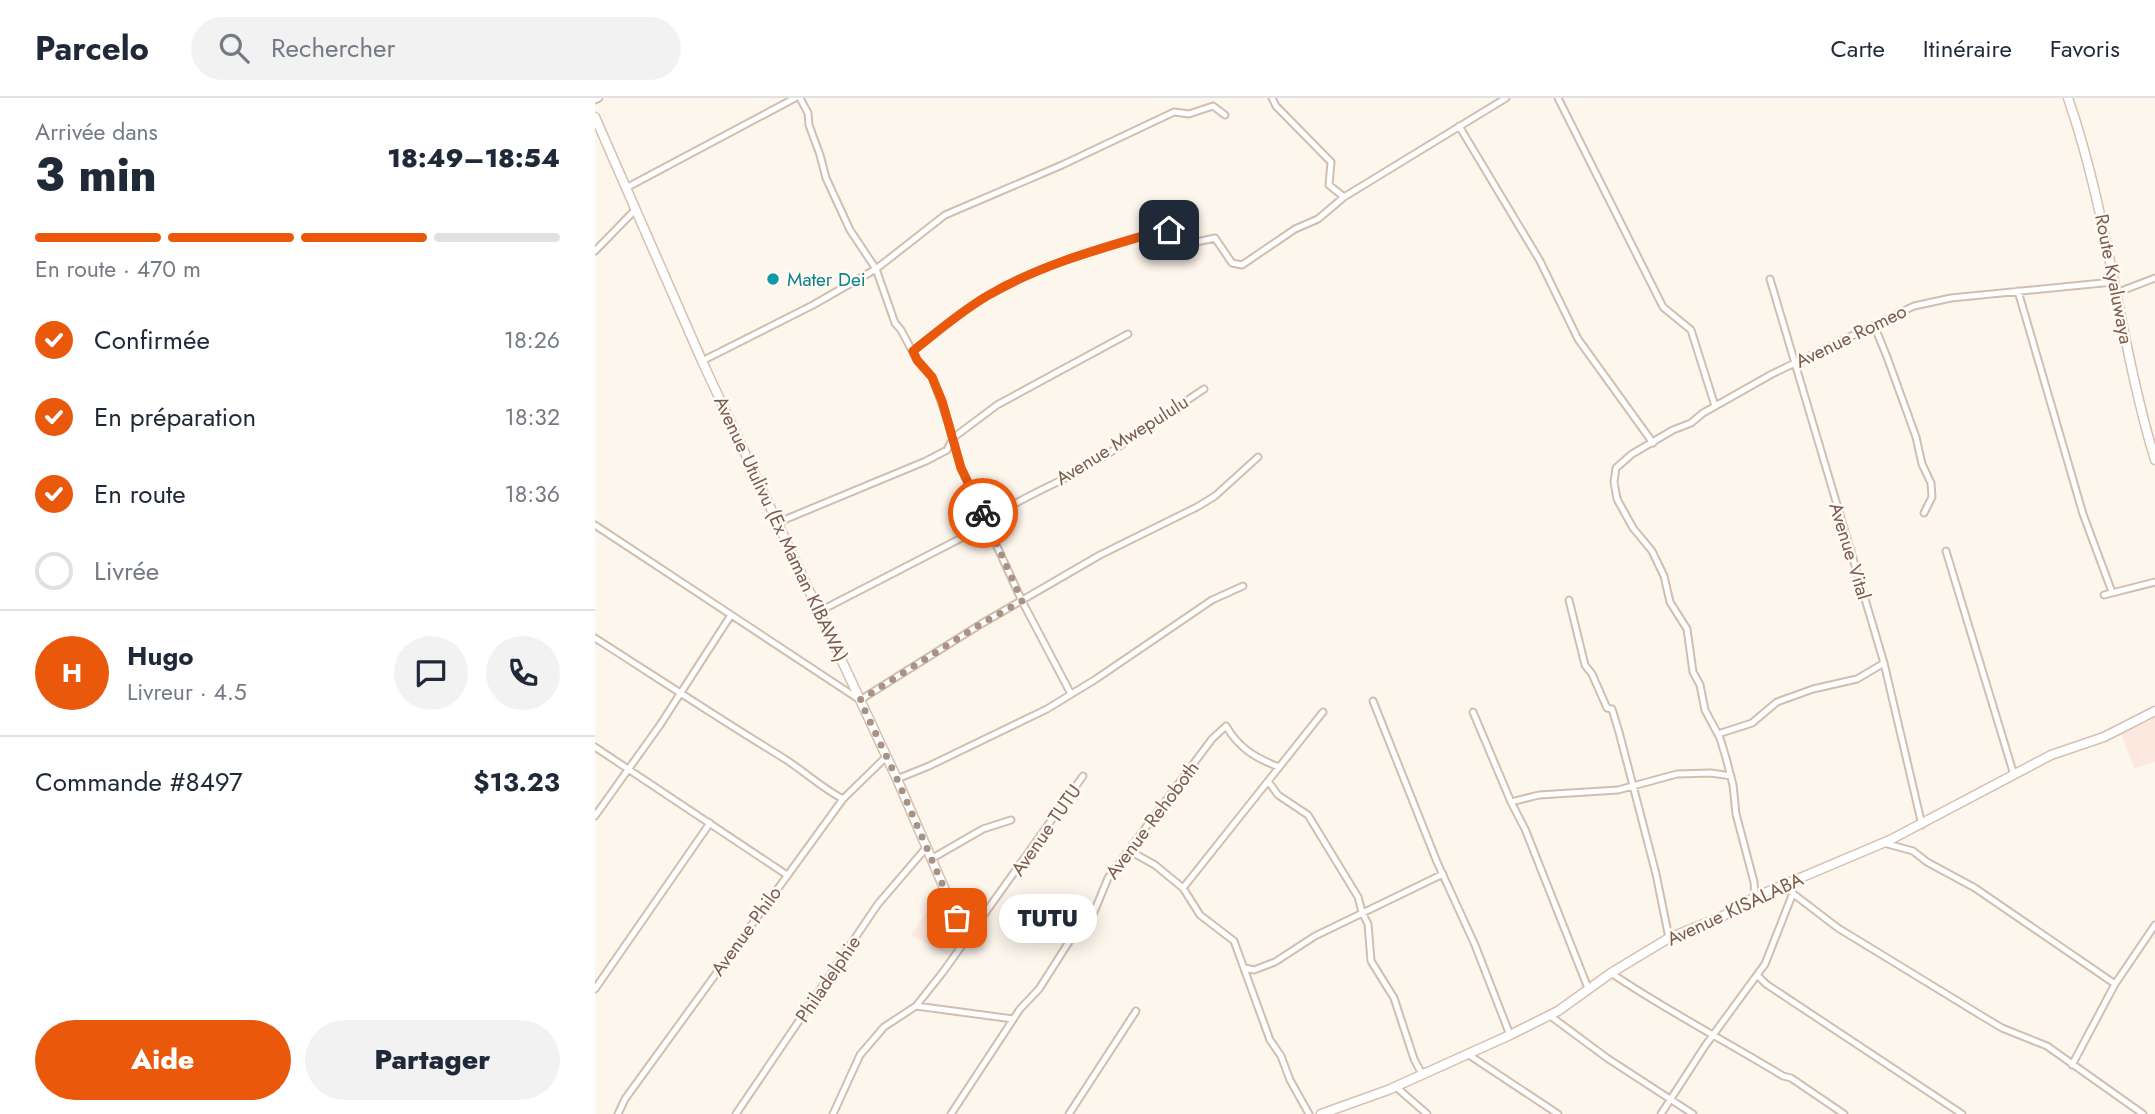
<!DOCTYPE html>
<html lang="fr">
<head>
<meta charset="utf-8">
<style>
	:root { --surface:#fff; --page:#f2f2f3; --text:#1f2937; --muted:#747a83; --line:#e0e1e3; --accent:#ea580c }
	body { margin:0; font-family:Jost,sans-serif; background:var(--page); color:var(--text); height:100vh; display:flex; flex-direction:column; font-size:26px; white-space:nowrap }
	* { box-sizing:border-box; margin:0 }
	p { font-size:23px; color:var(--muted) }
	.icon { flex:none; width:38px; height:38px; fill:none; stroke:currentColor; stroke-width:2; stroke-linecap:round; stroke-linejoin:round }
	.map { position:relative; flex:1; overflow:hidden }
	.drawer { display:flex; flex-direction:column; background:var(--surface); width:595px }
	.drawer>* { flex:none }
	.pin { position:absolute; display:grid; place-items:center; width:60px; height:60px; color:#fff; margin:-30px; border-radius:14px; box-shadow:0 4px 10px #0006 }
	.courier { position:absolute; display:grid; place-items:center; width:70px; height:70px; margin:-35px; border:5px solid #ea580c; border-radius:50%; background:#fff; color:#222; box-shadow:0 2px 9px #0007 }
	.bubble { position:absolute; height:49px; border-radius:24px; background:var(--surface); box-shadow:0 4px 18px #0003; font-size:23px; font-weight:800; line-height:49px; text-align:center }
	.summary em { font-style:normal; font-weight:800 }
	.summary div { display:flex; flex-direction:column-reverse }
	.summary { display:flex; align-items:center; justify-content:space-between; height:119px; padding:0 35px }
	h1 { font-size:46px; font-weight:800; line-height:52px }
	.bar { display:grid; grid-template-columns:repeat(4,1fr); gap:10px 7px; align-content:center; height:84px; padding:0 35px }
	.bar i { height:9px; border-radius:5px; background:var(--line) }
	.bar .active { background:var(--accent) }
	.bar p { grid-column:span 4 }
	.line { display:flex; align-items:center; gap:18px; padding:0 35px; border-top:2px solid var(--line) }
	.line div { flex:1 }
	.round { display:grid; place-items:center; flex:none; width:74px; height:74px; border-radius:37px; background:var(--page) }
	ol { padding:0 35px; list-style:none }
	li { display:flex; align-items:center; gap:21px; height:77px }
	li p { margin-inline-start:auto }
	li .icon { padding:7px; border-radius:50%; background:var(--accent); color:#fff; stroke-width:4 }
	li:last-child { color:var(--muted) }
	li i { width:38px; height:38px; border:4px solid var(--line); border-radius:50% }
	.button { display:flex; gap:14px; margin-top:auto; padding:14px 35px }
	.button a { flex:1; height:80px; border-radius:42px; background:var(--accent); color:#fff; font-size:28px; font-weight:800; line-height:80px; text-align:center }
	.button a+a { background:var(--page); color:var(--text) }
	header { display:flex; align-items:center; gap:42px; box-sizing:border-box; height:98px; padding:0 35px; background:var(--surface); border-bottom:2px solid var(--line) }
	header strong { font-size:33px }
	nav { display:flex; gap:38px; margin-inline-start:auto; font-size:24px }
	.search { width:490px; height:63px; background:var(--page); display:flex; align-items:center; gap:18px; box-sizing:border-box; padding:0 24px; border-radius:38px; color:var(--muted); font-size:26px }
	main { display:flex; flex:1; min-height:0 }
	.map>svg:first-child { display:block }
	.commercial { fill:#fde8e0 }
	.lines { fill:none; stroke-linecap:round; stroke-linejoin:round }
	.street-casing { stroke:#d1beb0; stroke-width:9 }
	.secondary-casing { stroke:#d6c0b0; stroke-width:11 }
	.street { stroke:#fff; stroke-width:5 }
	.secondary { stroke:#fff; stroke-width:8 }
	.done { stroke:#a89285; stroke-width:7; stroke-dasharray:0 12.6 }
	.route { stroke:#ea580c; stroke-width:9 }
	.culture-dot { fill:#0f9aa8; stroke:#fffaf3; stroke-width:2.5 }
	.labels { text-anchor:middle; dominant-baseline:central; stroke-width:5; stroke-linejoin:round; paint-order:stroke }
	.culture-label { font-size:19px; fill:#0d838f; stroke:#fffaf3; text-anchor:start }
	.street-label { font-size:19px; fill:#7a5c4d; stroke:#fffaf3 }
</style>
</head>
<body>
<header>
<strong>Parcelo</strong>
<div class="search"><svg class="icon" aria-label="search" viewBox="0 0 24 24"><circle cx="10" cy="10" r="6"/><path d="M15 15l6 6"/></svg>Rechercher</div>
<nav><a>Carte</a><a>Itinéraire</a><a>Favoris</a></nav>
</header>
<main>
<section class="drawer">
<div class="summary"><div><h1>3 min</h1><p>Arrivée dans</p></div><em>18:49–18:54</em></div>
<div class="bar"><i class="active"></i><i class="active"></i><i class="active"></i><i></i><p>En route · 470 m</p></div>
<ol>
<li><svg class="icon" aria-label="check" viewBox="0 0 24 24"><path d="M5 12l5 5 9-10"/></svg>Confirmée<p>18:26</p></li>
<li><svg class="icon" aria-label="check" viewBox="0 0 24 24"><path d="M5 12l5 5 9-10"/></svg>En préparation<p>18:32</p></li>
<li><svg class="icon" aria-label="check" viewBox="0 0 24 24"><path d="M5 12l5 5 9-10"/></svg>En route<p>18:36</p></li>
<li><i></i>Livrée</li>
</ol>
<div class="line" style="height:126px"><b class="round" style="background:var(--accent);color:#fff">H</b><div><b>Hugo</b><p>Livreur · 4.5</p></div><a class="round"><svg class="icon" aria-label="chat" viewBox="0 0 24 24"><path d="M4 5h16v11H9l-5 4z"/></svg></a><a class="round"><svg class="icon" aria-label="phone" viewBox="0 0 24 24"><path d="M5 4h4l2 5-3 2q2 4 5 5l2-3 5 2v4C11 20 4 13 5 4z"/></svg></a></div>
<div class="line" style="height:91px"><div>Commande #8497</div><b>$13.23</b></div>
<div class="button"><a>Aide</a><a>Partager</a></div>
</section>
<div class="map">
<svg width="1560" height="1016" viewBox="0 0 1560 1016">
	<rect width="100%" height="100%" fill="#fdf6ec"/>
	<path class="commercial" d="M 1560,620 L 1560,664 L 1539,670 L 1526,636 Z
		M 331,815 L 366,836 L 369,841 L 357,859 L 316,837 Z"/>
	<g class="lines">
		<defs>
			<path id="street" d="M 205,0 L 213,15 L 214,27 L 225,57 L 231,80 L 255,132 L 281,171 L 300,225 L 306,232 L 322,262 L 337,279 L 352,320 L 366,370 L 427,503 L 476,596
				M 677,0 L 681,8 L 736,64 L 734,87 L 749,99
				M 963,0 L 1068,209 L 1096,232 L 1120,308
				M 0,2 L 4,0
				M 864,28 L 945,163 L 983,241 L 1058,345
				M 31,90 L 200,0
				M 0,153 L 40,112
				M 1175,181 L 1289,565 L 1327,727
				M 1423,193 L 1488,416 L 1517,494
				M 1521,195 L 1560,180
				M 1279,227 L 1292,259 L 1321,339 L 1327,366 L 1336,385 L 1337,399 L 1329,415
				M 318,253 C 342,234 365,214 392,198 C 446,166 508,150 568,132 L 574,132 L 587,147 L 620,140 L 637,165 L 647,167 L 700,131 L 723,121 L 749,99 L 911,0
				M 107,263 L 218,207 L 281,171 L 350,117 L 467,67 L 579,14 L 594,16 L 618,8 L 630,17
				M 184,424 L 331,363 L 352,352 L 358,340 L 402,307 L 533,236
				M 0,427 L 265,602 L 386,526 L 505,457 L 602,409 L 620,398 L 663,359
				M 1351,453 L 1419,677
				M 1509,497 L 1560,484
				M 974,502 L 990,567 L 997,576 L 1012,610 L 1017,611 L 1024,634 L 1061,776 L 1074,840
				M 225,513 L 378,434 C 414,403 460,388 500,364 C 537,341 573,315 609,291
				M 0,540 C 64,581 126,622 190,661 C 210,674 227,690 248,701
				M 778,603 L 842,764 L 880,847 L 915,937
				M 878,614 L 916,704 L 930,731 L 993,890
				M 1123,636 L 1157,625 L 1182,604 L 1218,591 L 1262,581 L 1289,565
				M 0,649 L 192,777
				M 302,681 L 334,668 L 452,611 L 501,581 L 617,502 L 648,488
				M 673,683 L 683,697 L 713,717 L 763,799 L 767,814 L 773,826 L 776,863 L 799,900 L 819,961 L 827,976
				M 916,704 L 944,697 L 1023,692 L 1082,676 L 1116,675 L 1136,678
				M 0,718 L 65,627 L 136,517
				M 1289,745 L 1318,753 L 1332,764 L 1380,790 L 1520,886
				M 535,753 L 560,767 L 588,790 L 605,817 L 639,843 L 675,942 L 686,958 L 695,982 L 714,1016
				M 336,761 L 388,731 L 416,722
				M 1188,788 L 1243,830 L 1387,918 L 1407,930 L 1452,948 L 1548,1016
				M 588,790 L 728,614
				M 1160,799 L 1159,784 L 1141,716 L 1138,687 L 1131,660 L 1125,640 L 1110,612 L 1105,587 L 1098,574 L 1092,531 L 1075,504 L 1069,478 L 1057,453 L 1038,430 L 1022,401 L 1019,384 L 1021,370 L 1037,356 L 1078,332 L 1096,325 L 1108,315 L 1177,276 L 1319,208 L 1356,200 L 1518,184
				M 650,870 L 659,872 L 680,864 L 720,838 L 848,776
				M 1016,875 C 1072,913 1131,943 1188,978 L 1196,980 L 1249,1016
				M 1162,877 L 1171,886 L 1367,1016
				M 0,891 L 115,725
				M 321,908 L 418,921
				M 954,917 L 1012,960 L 1098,1016
				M 874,957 L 963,1016
				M 1477,967 L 1520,886 L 1560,827
				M 801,989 L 832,1016
				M 23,1016 L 30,1001 L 248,701 L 291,659
				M 141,1016 L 283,806 L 331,750
				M 238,1016 L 265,957 L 289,929 L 321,908 L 348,874 L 488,678
				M 356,1016 L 425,911 L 444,891 L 479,836 L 499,814 L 513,780 L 617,641 L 631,628 C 644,650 660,660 684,669
				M 474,1016 L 541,913
				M 1066,1016 L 1110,948 L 1170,866 L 1198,795"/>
			<path id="secondary" d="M 1473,0 C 1514,118 1524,243 1560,362
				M 0,19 L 107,263 L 302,681 L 372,843
				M 726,1016 L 793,992 L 915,937 L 963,913 L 1016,875 L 1074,840 L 1128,818 L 1160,799 L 1295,742 L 1456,657 L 1509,639 L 1560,613"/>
		</defs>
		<use href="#street" class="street-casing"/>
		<use href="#secondary" class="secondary-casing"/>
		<use href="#street" class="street"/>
		<use href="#secondary" class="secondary"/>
	</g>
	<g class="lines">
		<path class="done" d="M 362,820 L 302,681 L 265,602 L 386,526 L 427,503 L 388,415"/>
		<path class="route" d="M 388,415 L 366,370 L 347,303 L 337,279 L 322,262 L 318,253 C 342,234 365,214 392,198 C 446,166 508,150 568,132 L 574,132"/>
	</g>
	<circle class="culture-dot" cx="178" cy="181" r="7"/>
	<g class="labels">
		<g class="culture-label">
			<text x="192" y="181">Mater Dei</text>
		</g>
		<g class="street-label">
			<text transform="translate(1519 181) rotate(79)">Route Kyaluwaya</text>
			<text transform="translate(1256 238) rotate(-26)">Avenue Romeo</text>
			<text transform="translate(527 342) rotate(-32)">Avenue Mwepululu</text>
			<text transform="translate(186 431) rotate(65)">Avenue Utulivu (Ex Maman KIBAWA)</text>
			<text transform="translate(1255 453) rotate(73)">Avenue Vital</text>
			<text transform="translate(557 722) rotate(-53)">Avenue Rehoboth</text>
			<text transform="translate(451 732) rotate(-55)">Avenue TUTU</text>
			<text transform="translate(1140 811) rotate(-25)">Avenue KISALABA</text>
			<text transform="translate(151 833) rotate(-54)">Avenue Philo</text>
			<text transform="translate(233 881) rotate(-56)">Philadelphie</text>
		</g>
	</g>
</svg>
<div class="pin" style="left:362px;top:820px;background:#ea580c"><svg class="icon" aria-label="bag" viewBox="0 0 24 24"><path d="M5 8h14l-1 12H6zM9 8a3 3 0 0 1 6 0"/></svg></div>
<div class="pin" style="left:574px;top:132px;background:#1f2937"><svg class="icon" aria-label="home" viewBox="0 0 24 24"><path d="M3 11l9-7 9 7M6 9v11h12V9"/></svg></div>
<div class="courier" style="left:388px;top:415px"><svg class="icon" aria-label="bike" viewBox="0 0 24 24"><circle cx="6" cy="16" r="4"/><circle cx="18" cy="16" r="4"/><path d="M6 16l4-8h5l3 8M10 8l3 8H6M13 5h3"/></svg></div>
<div class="bubble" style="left:404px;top:796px;width:98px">TUTU</div>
</div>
</main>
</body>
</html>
